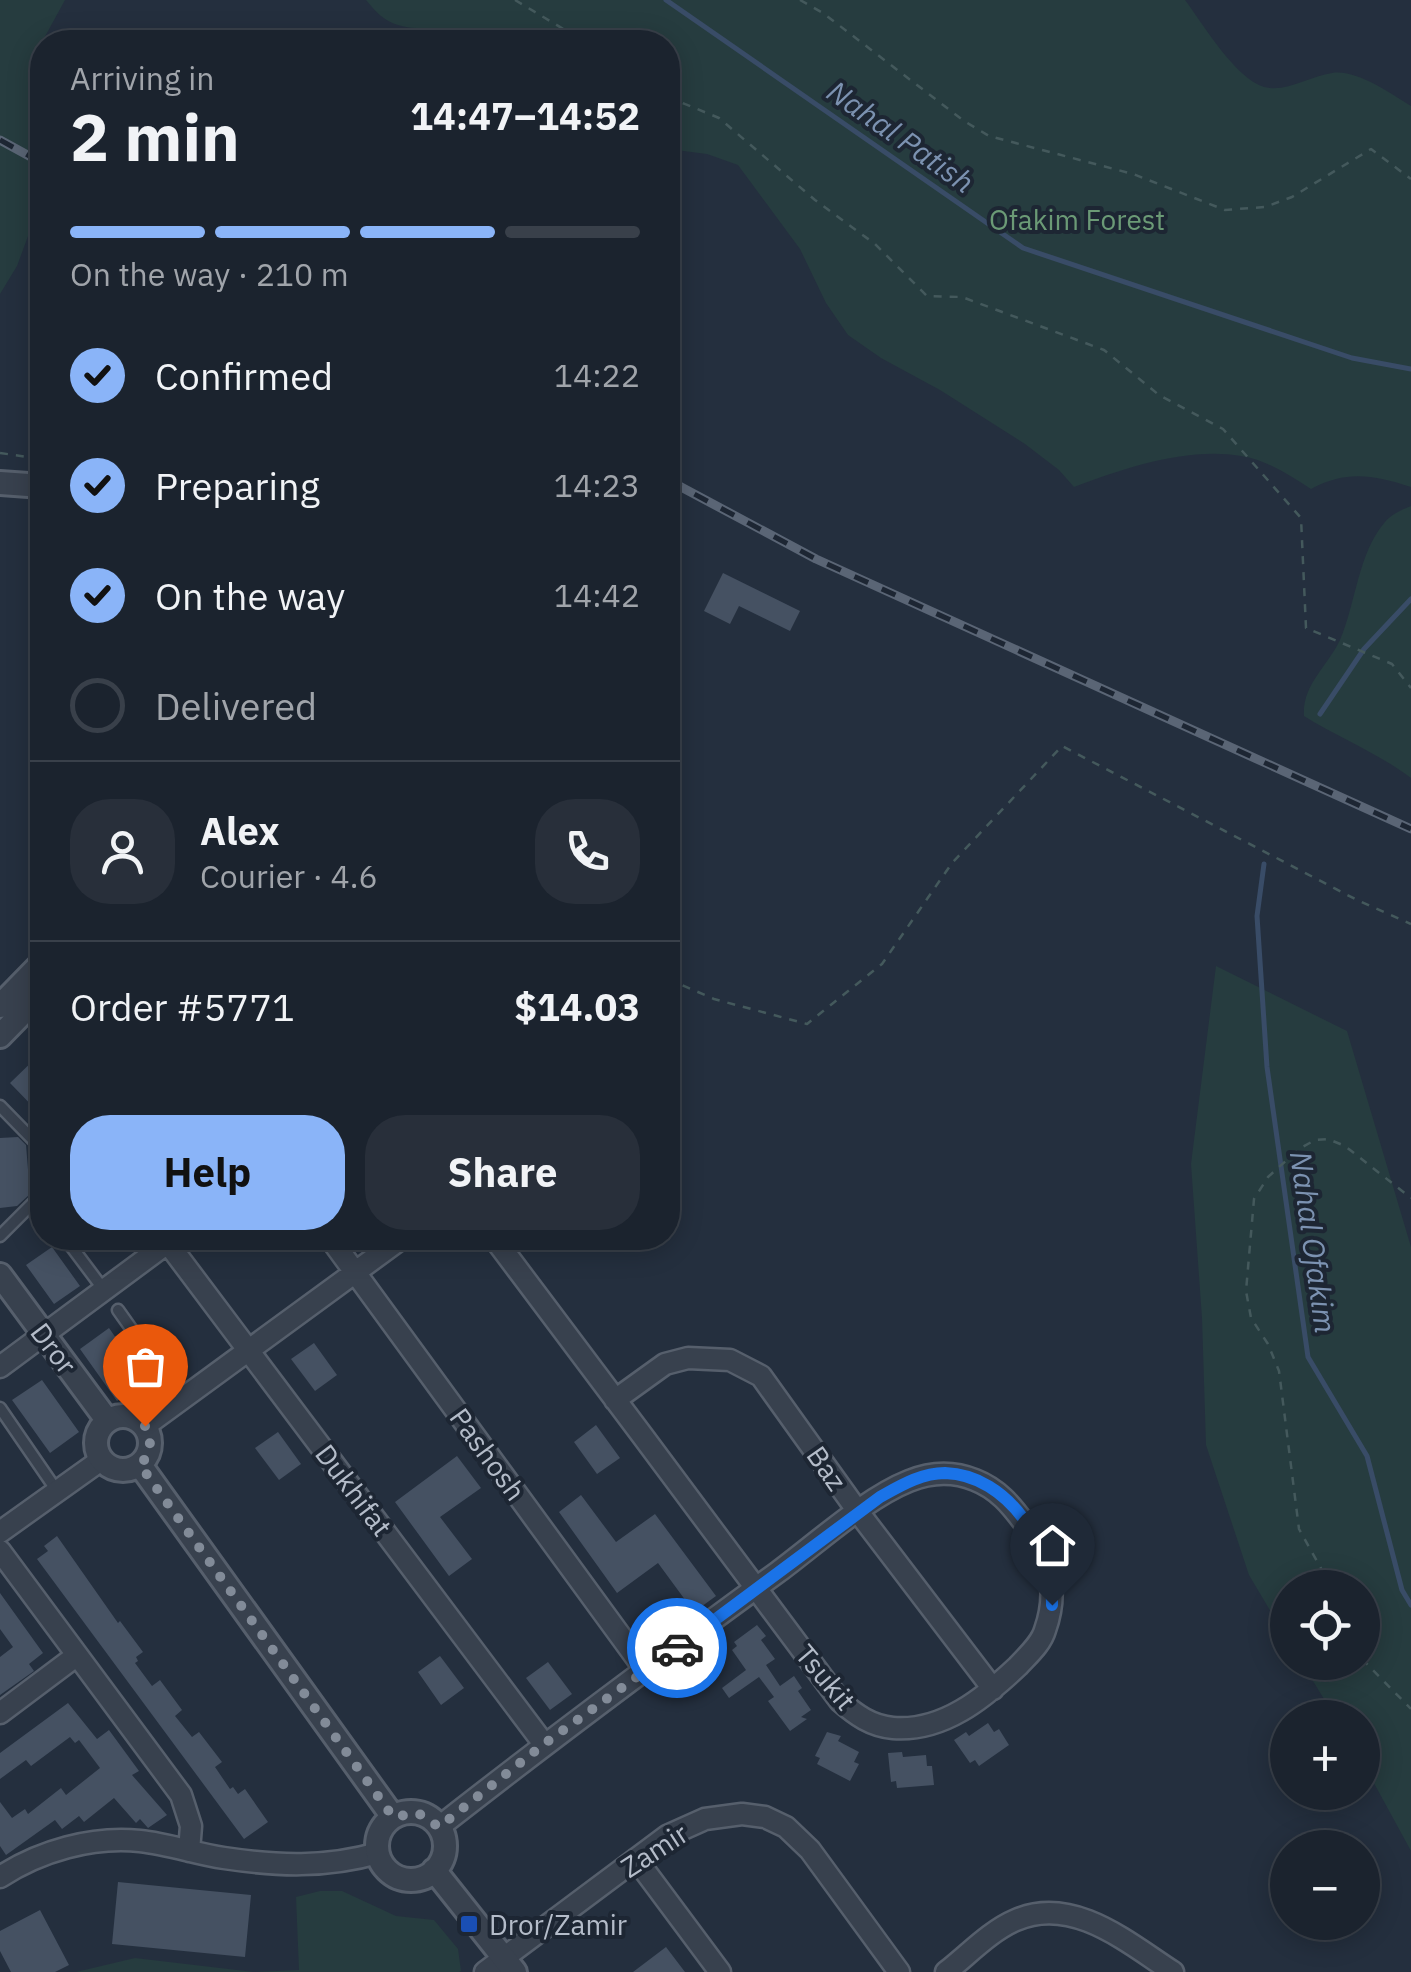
<!DOCTYPE html>
<html lang="en">
<head>
<meta charset="utf-8">
<style>
	:root { --surface:#1b232e; --page:#282f3a; --text:#f1f3f6; --muted:#a0a4aa; --line:#39404a; --accent:#8ab4f8 }
	body { margin:0; font-family:"IBM Plex Sans",sans-serif; background:var(--page); color:var(--text); height:100vh; display:flex; flex-direction:column; font-size:38px; white-space:nowrap }
	* { box-sizing:border-box; margin:0 }
	p { font-size:32px; color:var(--muted) }
	.icon { flex:none; width:55px; height:55px; fill:none; stroke:currentColor; stroke-width:2; stroke-linecap:round; stroke-linejoin:round }
	.map { position:relative; flex:1; overflow:hidden }
	.panel { position:absolute; left:30px; top:30px; width:650px; height:1220px; display:flex; flex-direction:column; background:var(--surface); border-radius:40px; box-shadow:0 5px 25px #0003,0 0 0 2px var(--line) }
	.panel>* { flex:none }
	.tools { position:absolute; left:1270px; top:1570px; display:grid; gap:20px }
	.tools a { display:grid; place-items:center; width:110px; height:110px; border-radius:50%; background:var(--surface); box-shadow:0 5px 25px #0003,0 0 0 2px var(--line); font-size:50px }
	.pin { position:absolute; display:grid; place-items:center; width:85px; height:85px; color:#fff; margin:-102px -42px; border-radius:50% 50% 50% 0; rotate:-45deg; box-shadow:0 0 10px #0007 }
	.pin .icon { rotate:45deg }
	.courier { position:absolute; display:grid; place-items:center; width:100px; height:100px; margin:-50px; border:8px solid #1a73e8; border-radius:50%; background:#fff; color:#222; box-shadow:0 2px 12px #0007 }
	.head em { font-style:normal; font-weight:800 }
	.head div { display:flex; flex-direction:column-reverse }
	.head { display:flex; align-items:center; justify-content:space-between; height:170px; padding:0 40px }
	h1 { font-size:65px; font-weight:800; line-height:75px }
	.bar { display:grid; grid-template-columns:repeat(4,1fr); gap:15px 10px; align-content:center; height:120px; padding:0 40px }
	.bar i { height:12px; border-radius:8px; background:var(--line) }
	.bar .on { background:var(--accent) }
	.bar p { grid-column:span 4 }
	.line { display:flex; align-items:center; gap:25px; padding:0 40px; border-top:2px solid var(--line) }
	.line div { flex:1 }
	.round { display:grid; place-items:center; flex:none; width:105px; height:105px; border-radius:40px; background:var(--page) }
	ol { padding:0 40px; list-style:none }
	li { display:flex; align-items:center; gap:30px; height:110px }
	li p { margin-inline-start:auto }
	li .icon { padding:10px; border-radius:50%; background:var(--accent); color:#111; stroke-width:4 }
	li:last-child { color:var(--muted) }
	li i { width:55px; height:55px; border:5px solid var(--line); border-radius:50% }
	.action { display:flex; gap:20px; margin-top:auto; padding:20px 40px }
	.action a { flex:1; height:115px; border-radius:40px; background:var(--accent); color:#111; font-size:40px; font-weight:800; line-height:115px; text-align:center }
	.action a+a { background:var(--page); color:var(--text) }
	.map>svg:first-child { display:block }
	.green { fill:#263c3f }
	.lines { fill:none; stroke-linecap:round; stroke-linejoin:round }
	.stream { stroke:#394c67; stroke-width:5 }
	.building { fill:#455162 }
	.service-casing { stroke:#565f6c; stroke-width:15 }
	.minor-casing { stroke:#565f6c; stroke-width:25 }
	.tertiary-casing { stroke:#565f6c; stroke-width:28 }
	.path { stroke:#44595c; stroke-width:2.5; stroke-dasharray:8 8; stroke-linecap:butt }
	.service { stroke:#38414e; stroke-width:10 }
	.minor { stroke:#38414e; stroke-width:20 }
	.tertiary { stroke:#38414e; stroke-width:22 }
	.rail-casing { stroke:#5a6575; stroke-width:9 }
	.rail { stroke:#1d2633; stroke-width:5; stroke-dasharray:15; stroke-linecap:butt }
	.done { stroke:#828b98; stroke-width:10; stroke-dasharray:0 18 }
	.route { stroke:#1a73e8; stroke-width:12 }
	.transit-dot { fill:#1a4fb4; stroke:#1d2633; stroke-width:4 }
	.labels { text-anchor:middle; dominant-baseline:central; stroke-width:8; stroke-linejoin:round; paint-order:stroke }
	.park-label { font-size:28px; fill:#6b9a76; stroke:#1d2633 }
	.street-label { font-size:28px; fill:#b4bcc9; stroke:#1d2633 }
	.poi-label { font-size:28px; fill:#b4bcc9; stroke:#1d2633; text-anchor:start }
	.water-label { font-size:30px; font-style:italic; fill:#7c92b1; stroke:#1d2633 }
</style>
</head>
<body>
<div class="map">
<svg width="1411" height="1972" viewBox="0 0 1411 1972">
	<rect width="100%" height="100%" fill="#242f3e"/>
	<path class="green" d="M 0,0 L 65,0 L 42,42 L 42,129 L 32,163 L 31,228 L 17,266 L 0,294 Z
		M 366,0 L 1185,0 C 1203,24 1235,78 1264,87 C 1286,93 1310,76 1332,73 C 1357,69 1391,94 1411,106 L 1411,487 C 1373,475 1347,470 1311,489 C 1289,475 1267,460 1241,456 C 1187,447 1125,468 1074,487 L 1059,470 L 1025,444 L 940,390 L 881,358 L 848,335 L 826,303 L 800,249 L 738,165 L 707,154 L 668,149 L 668,42 L 468,42 C 448,21 423,33 398,25 C 384,21 375,11 366,0 Z
		M 1411,506 L 1411,778 C 1378,753 1339,738 1304,716 C 1302,685 1327,667 1340,640 C 1356,603 1358,553 1385,522 C 1392,514 1401,510 1411,506 Z
		M 1216,966 L 1347,1031 L 1411,1247 L 1411,1851 L 1363,1763 L 1362,1718 L 1335,1717 L 1302,1663 L 1362,1662 L 1362,1588 L 1288,1588 L 1287,1639 L 1249,1575 L 1206,1445 L 1202,1318 L 1191,1164 Z
		M 320,1891 L 342,1891 L 396,1916 L 434,1920 L 458,1949 L 461,1971 L 459,1972 L 76,1972 L 135,1958 L 254,1972 L 299,1970 L 296,1897 Z"/>
	<g class="lines">
		<path class="stream" d="M 666,0 L 1023,248 L 1352,358 L 1411,369
			M 1320,714 L 1364,649 L 1411,599
			M 1264,864 L 1257,916 L 1267,1067 L 1308,1357 L 1367,1456 L 1402,1590 L 1411,1605"/>
	</g>
	<path class="building" d="M 723,573 L 800,611 L 790,631 L 739,606 L 730,624 L 704,611 Z
		M 42,1052 L 42,1116 L 10,1083 Z
		M 18,1137 L 26,1145 L 30,1194 L 17,1206 L 0,1208 L 0,1138 Z
		M 52,1247 L 80,1286 L 54,1304 L 26,1265 Z
		M 109,1328 L 146,1381 L 117,1401 L 80,1349 Z
		M 314,1343 L 337,1375 L 315,1391 L 291,1359 Z
		M 42,1380 L 79,1432 L 50,1453 L 12,1400 Z
		M 596,1425 L 620,1458 L 597,1474 L 574,1442 Z
		M 278,1432 L 301,1464 L 279,1480 L 255,1448 Z
		M 457,1456 L 481,1488 L 440,1517 L 472,1559 L 449,1576 L 395,1502 Z
		M 581,1495 L 616,1542 L 655,1514 L 716,1596 L 694,1612 L 658,1563 L 617,1593 L 559,1512 Z
		M 57,1536 L 118,1623 L 120,1621 L 143,1652 L 136,1657 L 138,1661 L 135,1663 L 152,1686 L 160,1680 L 182,1710 L 175,1716 L 192,1737 L 199,1732 L 222,1762 L 215,1767 L 230,1789 L 233,1787 L 238,1794 L 245,1789 L 268,1822 L 244,1839 L 37,1559 L 48,1551 L 44,1546 Z
		M 0,1593 L 43,1653 L 29,1664 L 34,1671 L 0,1695 L 0,1657 L 13,1647 L 0,1629 Z
		M 757,1625 L 766,1636 L 761,1640 L 775,1659 L 766,1665 L 780,1686 L 794,1676 L 802,1688 L 798,1691 L 811,1710 L 801,1717 L 807,1719 L 790,1731 L 768,1701 L 774,1697 L 759,1677 L 729,1698 L 722,1688 L 746,1670 L 732,1650 L 737,1646 L 734,1642 Z
		M 440,1656 L 464,1688 L 441,1705 L 418,1672 Z
		M 548,1662 L 572,1694 L 550,1710 L 526,1678 Z
		M 68,1703 L 97,1739 L 109,1730 L 139,1771 L 132,1775 L 167,1815 L 148,1828 L 140,1819 L 136,1823 L 114,1798 L 84,1822 L 79,1816 L 62,1829 L 55,1820 L 6,1855 L 0,1846 L 0,1802 L 12,1818 L 25,1809 L 28,1814 L 61,1788 L 66,1795 L 100,1768 L 79,1740 L 75,1743 L 70,1737 L 31,1766 L 26,1760 L 0,1779 L 0,1753 Z
		M 988,1723 L 994,1732 L 999,1729 L 1009,1745 L 979,1766 L 975,1760 L 970,1763 L 954,1740 L 966,1732 L 969,1736 Z
		M 827,1732 L 841,1736 L 838,1741 L 859,1752 L 854,1762 L 859,1764 L 850,1781 L 817,1764 L 820,1758 L 815,1756 Z
		M 902,1752 L 903,1757 L 926,1755 L 927,1766 L 932,1766 L 934,1785 L 897,1788 L 896,1781 L 891,1782 L 888,1753 Z
		M 118,1882 L 251,1895 L 245,1957 L 112,1944 Z
		M 40,1910 L 69,1965 L 55,1972 L 11,1972 L 0,1951 L 0,1931 Z
		M 666,1947 L 685,1972 L 633,1972 Z"/>
	<g class="lines">
		<defs>
			<path id="service" d="M 0,1106 L 42,1149
				M 0,1236 L 42,1194
				M 65,1238 L 104,1290
				M 118,1310 L 181,1399
				M 0,1408 L 57,1491"/>
			<path id="minor" d="M 164,1238 L 544,1744
				M 330,1238 L 646,1671
				M 0,1367 L 166,1244
				M 615,1400 L 665,1364 L 688,1358 L 730,1360 L 761,1376 L 859,1513 L 993,1689
				M 145,1426 L 402,1238
				M 0,1532 L 101,1460
				M 0,1551 L 181,1795 L 191,1826 L 189,1851
				M 0,1713 L 76,1656
				M 439,1827 C 550,1740 664,1655 778,1572 C 816,1544 866,1498 909,1481 C 931,1472 953,1471 975,1480 C 998,1489 1011,1505 1025,1524 C 1050,1556 1059,1591 1045,1630 C 1041,1644 1028,1655 1018,1666 C 984,1698 943,1732 893,1728 C 871,1726 856,1715 840,1701 C 725,1546 610,1392 494,1238
				M 636,1859 L 720,1972
				M 0,1877 C 40,1851 92,1836 140,1841 C 169,1844 196,1854 224,1858 C 277,1866 326,1868 378,1853
				M 485,1972 L 667,1836 L 705,1819 L 742,1814 L 765,1817 L 786,1827 L 810,1850 L 899,1972
				M 946,1972 C 968,1955 990,1931 1016,1920 C 1073,1895 1128,1943 1173,1972"/>
			<path id="tertiary" d="M 0,483 L 42,486
				M 0,1006 L 42,963
				M 0,1036 L 42,993
				M 0,1275 L 107,1420
				M96 1443a27 27 0 1 1 54 0a27 27 0 1 1-54 0Z
				M 140,1465 L 393,1817
				M377 1846a34 34 0 1 1 68 0a34 34 0 1 1-68 0Z
				M 434,1870 L 515,1972"/>
		</defs>
		<use href="#service" class="service-casing"/>
		<use href="#minor" class="minor-casing"/>
		<use href="#tertiary" class="tertiary-casing"/>
		<path class="path" d="M 515,0 L 585,42
			M 800,0 L 823,13 L 964,121 L 989,136 L 1133,174 L 1225,210 L 1265,207 L 1292,197 L 1371,149 L 1411,179
			M 668,97 L 719,118 L 815,200 L 875,244 L 927,296 L 962,297 L 1104,350 L 1159,395 L 1223,429 L 1301,518 L 1306,628 L 1392,664 L 1411,688
			M 0,453 L 42,459
			M 668,979 L 714,999 L 807,1024 L 882,964 L 952,863 L 1062,746 L 1357,900 L 1411,924
			M 1332,1588 L 1299,1529 L 1279,1371 L 1268,1344 L 1251,1318 L 1246,1291 L 1254,1199 L 1268,1177 L 1299,1149 L 1315,1140 L 1328,1139 L 1345,1146 L 1411,1198
			M 1362,1659 L 1411,1709"/>
		<use href="#service" class="service"/>
		<use href="#minor" class="minor"/>
		<use href="#tertiary" class="tertiary"/>
		<defs>
			<path id="rail" d="M 0,140 L 42,163
				M 668,480 L 816,559 L 1411,829"/>
		</defs>
		<use href="#rail" class="rail-casing"/>
		<use href="#rail" class="rail"/>
	</g>
	<g class="lines">
		<path class="done" d="M 145,1426 C 153,1441 151,1453 140,1465 L 393,1817 L 418,1813 L 439,1827 L 544,1744 L 677,1648"/>
		<path class="route" d="M 677,1648 L 880,1497 C 900,1486 921,1473 945,1473 C 1009,1475 1053,1547 1052,1605"/>
	</g>
	<rect class="transit-dot" x="459" y="1914" width="20" height="20" rx="5"/>
	<g class="labels">
		<g class="park-label">
			<text x="1077" y="219">Ofakim Forest</text>
		</g>
		<g class="street-label">
			<text transform="translate(54 1348) rotate(53)">Dror</text>
			<text transform="translate(488 1454) rotate(54)">Pashosh</text>
			<text transform="translate(827 1468) rotate(55)">Baz</text>
			<text transform="translate(354 1490) rotate(53)">Dukhifat</text>
			<text transform="translate(826 1677) rotate(50)">Tsukit</text>
			<text transform="translate(654 1850) rotate(-33)">Zamir</text>
		</g>
		<g class="poi-label">
			<text x="489" y="1924">Dror/Zamir</text>
		</g>
		<g class="water-label">
			<text transform="translate(901 136) rotate(35)">Nahal Patish</text>
			<text transform="translate(1314 1242) rotate(82)">Nahal Ofakim</text>
		</g>
	</g>
</svg>
<div class="tools">
<a><svg class="icon" aria-label="locate" viewBox="0 0 24 24"><circle cx="12" cy="12" r="6"/><path d="M12 2v4M12 18v4M2 12h4M18 12h4"/></svg></a>
<a>+</a>
<a>−</a>
</div>
<div class="pin" style="left:145px;top:1426px;background:#ea580c"><svg class="icon" aria-label="bag" viewBox="0 0 24 24"><path d="M5 8h14l-1 12H6zM9 8a3 3 0 0 1 6 0"/></svg></div>
<div class="pin" style="left:1052px;top:1605px;background:#1f2937"><svg class="icon" aria-label="home" viewBox="0 0 24 24"><path d="M3 11l9-7 9 7M6 9v11h12V9"/></svg></div>
<div class="courier" style="left:677px;top:1648px"><svg class="icon" aria-label="car" viewBox="0 0 24 24"><path d="M5 17H2v-5l4-1 3-4h7l3 4 3 1v5h-3M9 17h6M6 11h13"/><circle cx="7" cy="17" r="2"/><circle cx="17" cy="17" r="2"/></svg></div>
<section class="panel">
<div class="head"><div><h1>2 min</h1><p>Arriving in</p></div><em>14:47–14:52</em></div>
<div class="bar"><i class="on"></i><i class="on"></i><i class="on"></i><i></i><p>On the way · 210 m</p></div>
<ol>
<li><svg class="icon" aria-label="check" viewBox="0 0 24 24"><path d="M5 12l5 5 9-10"/></svg>Confirmed<p>14:22</p></li>
<li><svg class="icon" aria-label="check" viewBox="0 0 24 24"><path d="M5 12l5 5 9-10"/></svg>Preparing<p>14:23</p></li>
<li><svg class="icon" aria-label="check" viewBox="0 0 24 24"><path d="M5 12l5 5 9-10"/></svg>On the way<p>14:42</p></li>
<li><i></i>Delivered</li>
</ol>
<div class="line" style="height:180px"><a class="round"><svg class="icon" aria-label="person" viewBox="0 0 24 24"><circle cx="12" cy="8" r="4"/><path d="M4 21q1-7 8-7t8 7"/></svg></a><div><b>Alex</b><p>Courier · 4.6</p></div><a class="round"><svg class="icon" aria-label="phone" viewBox="0 0 24 24"><path d="M5 4h4l2 5-3 2q2 4 5 5l2-3 5 2v4C11 20 4 13 5 4z"/></svg></a></div>
<div class="line" style="height:130px"><div>Order #5771</div><b>$14.03</b></div>
<div class="action"><a>Help</a><a>Share</a></div>
</section>
</div>
</body>
</html>
